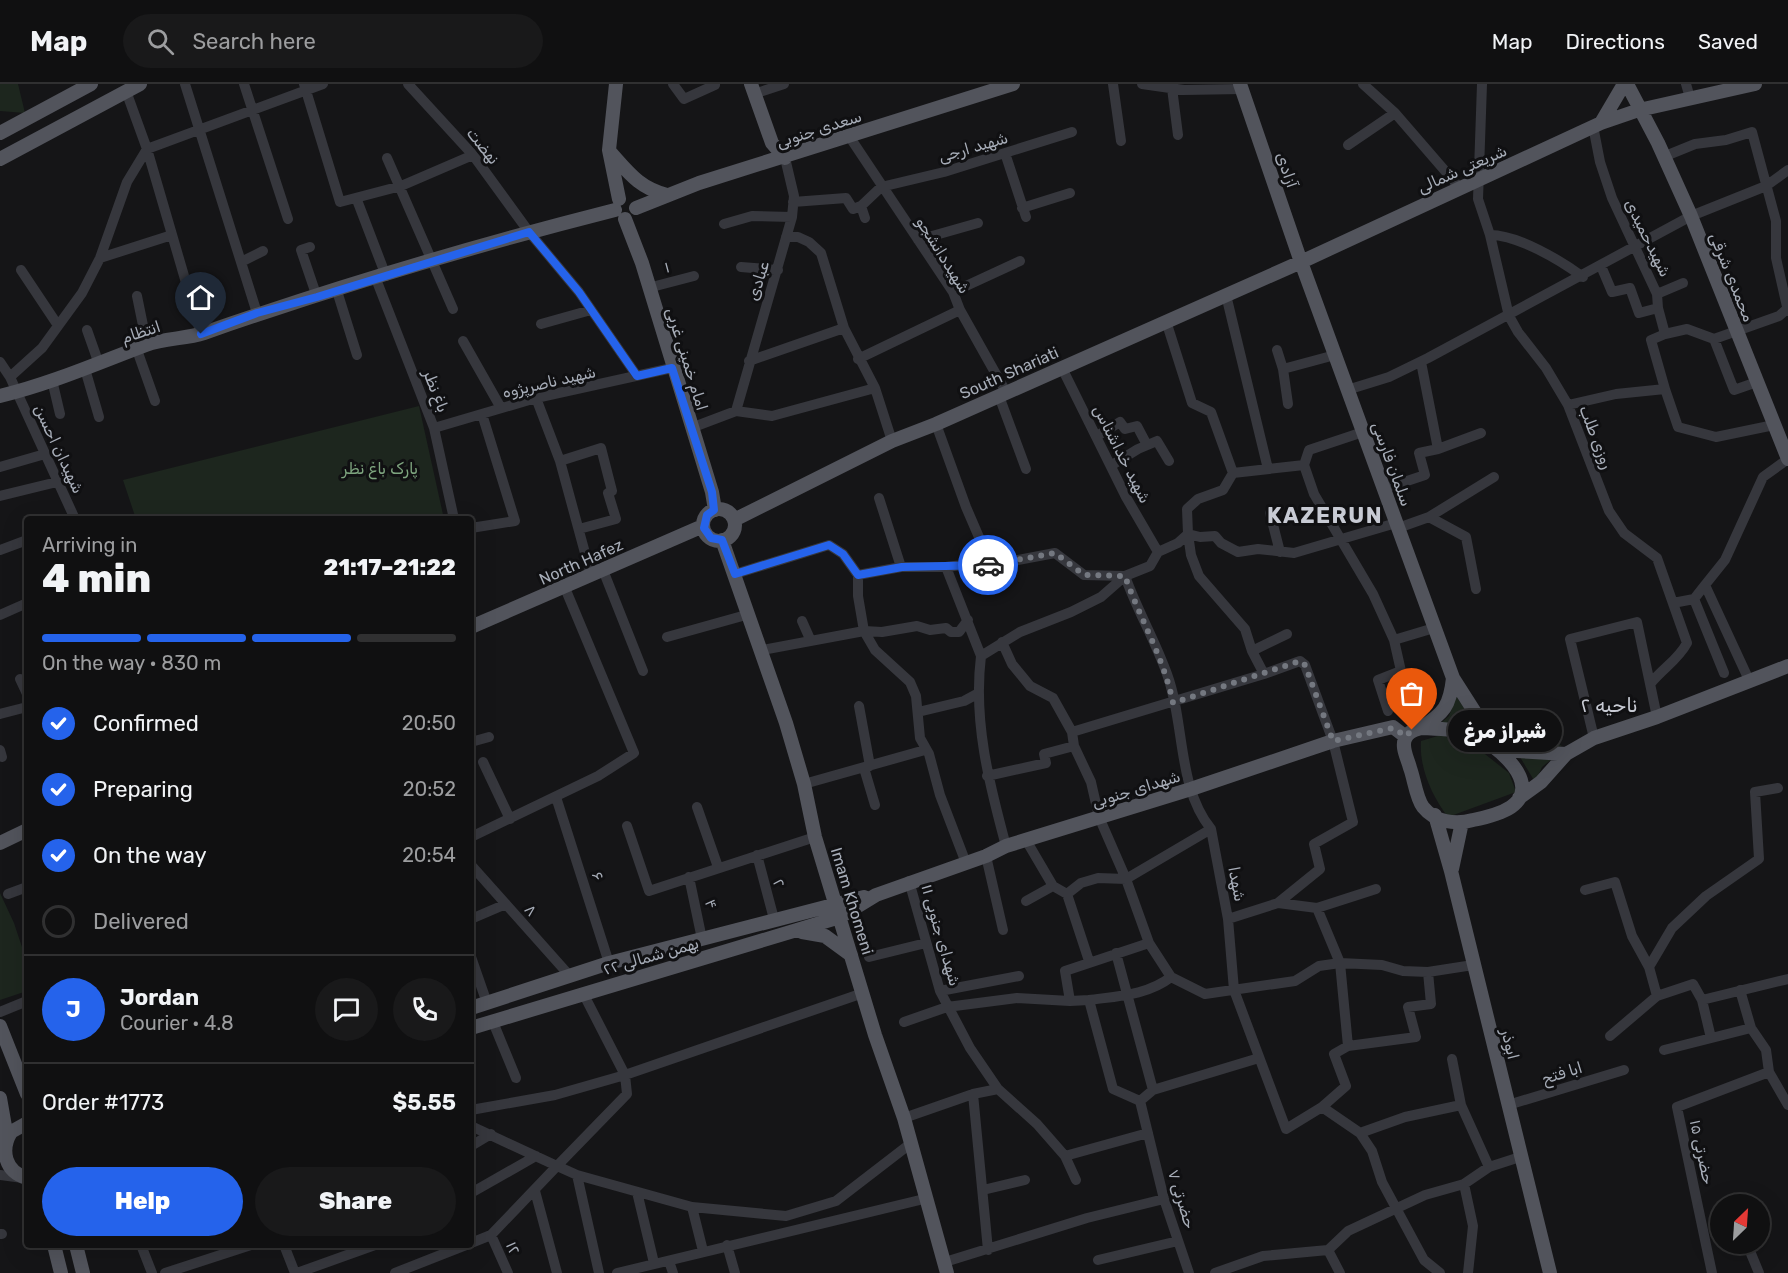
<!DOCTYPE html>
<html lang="en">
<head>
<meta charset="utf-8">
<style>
	:root { --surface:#101011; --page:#19191a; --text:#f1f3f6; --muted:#9c9d9f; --line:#303031; --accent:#2563eb }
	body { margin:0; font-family:Rubik,Cairo,sans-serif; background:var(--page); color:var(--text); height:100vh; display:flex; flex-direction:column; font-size:22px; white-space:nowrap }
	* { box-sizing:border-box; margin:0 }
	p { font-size:20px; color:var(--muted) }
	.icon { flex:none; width:33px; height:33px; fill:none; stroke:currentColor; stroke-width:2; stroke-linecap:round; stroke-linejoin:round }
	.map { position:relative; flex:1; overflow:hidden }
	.details { position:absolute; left:24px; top:432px; width:450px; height:732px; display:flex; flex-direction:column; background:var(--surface); border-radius:6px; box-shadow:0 6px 24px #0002,0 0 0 2px var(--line) }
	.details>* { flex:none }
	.needle { width:39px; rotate:25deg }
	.controls { position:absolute; left:1710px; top:1110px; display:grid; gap:12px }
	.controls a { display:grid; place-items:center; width:60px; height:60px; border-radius:50%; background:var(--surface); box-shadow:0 6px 24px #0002,0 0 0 2px var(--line); font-size:30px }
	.pin { position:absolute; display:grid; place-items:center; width:51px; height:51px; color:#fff; margin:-62px -26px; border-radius:50% 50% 50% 0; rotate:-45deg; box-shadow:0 0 6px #0007 }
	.pin .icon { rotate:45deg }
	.courier { position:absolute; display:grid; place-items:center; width:60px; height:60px; margin:-30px; border:4px solid #2563eb; border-radius:50%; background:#fff; color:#222; box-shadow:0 2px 8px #0007 }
	.bubble { position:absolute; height:42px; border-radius:21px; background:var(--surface); box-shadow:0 6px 24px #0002,0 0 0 2px var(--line); font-size:20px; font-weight:800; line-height:42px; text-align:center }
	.head em { font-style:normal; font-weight:800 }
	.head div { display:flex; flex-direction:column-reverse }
	.head { display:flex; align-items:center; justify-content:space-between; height:102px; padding:0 18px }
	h1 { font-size:39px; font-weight:800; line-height:45px }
	.bar { display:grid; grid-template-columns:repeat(4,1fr); gap:9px 6px; align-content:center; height:72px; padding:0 18px }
	.bar i { height:8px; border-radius:4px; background:var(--line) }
	.bar .on { background:var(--accent) }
	.bar p { grid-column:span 4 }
	.line { display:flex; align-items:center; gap:15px; padding:0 18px; border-top:2px solid var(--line) }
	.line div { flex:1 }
	.round { display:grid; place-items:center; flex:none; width:63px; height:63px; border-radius:32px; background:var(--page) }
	ol { padding:0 18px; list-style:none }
	li { display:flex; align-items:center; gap:18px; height:66px }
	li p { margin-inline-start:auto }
	li .icon { padding:6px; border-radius:50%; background:var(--accent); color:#fff; stroke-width:4 }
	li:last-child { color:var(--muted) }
	li i { width:33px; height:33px; border:3px solid var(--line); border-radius:50% }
	.action { display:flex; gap:12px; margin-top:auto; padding:12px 18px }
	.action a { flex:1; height:69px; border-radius:36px; background:var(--accent); color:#fff; font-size:24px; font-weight:800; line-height:69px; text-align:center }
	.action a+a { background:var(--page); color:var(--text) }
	header { display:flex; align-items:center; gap:36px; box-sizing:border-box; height:84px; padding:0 30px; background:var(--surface); border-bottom:2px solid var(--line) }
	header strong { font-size:28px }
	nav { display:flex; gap:33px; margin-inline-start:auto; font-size:21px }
	.search { width:420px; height:54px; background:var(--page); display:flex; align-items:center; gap:15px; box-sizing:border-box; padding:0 21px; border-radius:33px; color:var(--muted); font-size:22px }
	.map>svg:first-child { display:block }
	.green { fill:#1d261e }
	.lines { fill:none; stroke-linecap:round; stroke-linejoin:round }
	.minor { stroke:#36373d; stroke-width:10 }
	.major { stroke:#52545c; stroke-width:14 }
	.done { stroke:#747880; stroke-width:6; stroke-dasharray:0 10.8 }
	.route { stroke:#2563eb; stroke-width:8 }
	.labels { text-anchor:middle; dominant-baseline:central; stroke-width:6; stroke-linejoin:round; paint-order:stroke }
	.street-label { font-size:16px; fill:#a7adb8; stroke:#101012 }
	.park-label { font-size:16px; fill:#7da47e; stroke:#101012 }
	.quarter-label { font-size:20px; fill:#c8cbd4; stroke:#101012 }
	.district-label { font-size:22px; font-weight:bold; letter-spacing:1.5px; fill:#c8cbd4; stroke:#101012 }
</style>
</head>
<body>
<header>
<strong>Map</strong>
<div class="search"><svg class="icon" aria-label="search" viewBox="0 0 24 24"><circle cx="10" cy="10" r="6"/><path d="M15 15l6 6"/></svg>Search here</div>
<nav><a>Map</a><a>Directions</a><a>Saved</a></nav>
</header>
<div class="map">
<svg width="1788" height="1189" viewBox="0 0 1788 1189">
	<rect width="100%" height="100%" fill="#151517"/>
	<path class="green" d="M 0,0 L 18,0 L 25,29 L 0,27 Z
		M 419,322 L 444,435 L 136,435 L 123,396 Z
		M 1456,612 L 1474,639 L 1452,639 L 1437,642 L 1449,632 Z
		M 1523,644 L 1542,650 L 1562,662 L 1528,664 L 1499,650 L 1504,645 Z
		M 1441,651 L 1476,663 L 1509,689 L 1516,708 L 1448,733 C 1432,712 1419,684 1421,657 Z
		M 1520,673 L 1553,674 L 1542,683 L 1535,698 Z
		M 0,809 L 14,839 L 27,878 L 27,907 L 0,916 Z"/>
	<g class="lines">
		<path class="minor" d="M 185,0 L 257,229
			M 244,0 L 288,135
			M 304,0 L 340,118 L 401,102 L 473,71
			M 408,0 L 473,71 L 529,148 L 579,208 L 637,292
			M 673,0 L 684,15 L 715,1
			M 1113,0 L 1121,57
			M 1142,0 L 1184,6 L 1242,5
			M 1363,0 L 1395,29 L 1459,103
			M 1482,0 L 1478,115 L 1490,151 L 1509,232 L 1518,248 L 1546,284 L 1568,321 L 1609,427 L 1624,449 L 1657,474 L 1687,559 C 1678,576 1663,584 1651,599
			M 1686,0 L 1690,14
			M 1172,4 L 1178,51
			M 754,10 L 784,0
			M 1593,42 L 1600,78 L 1612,114 L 1657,210 L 1658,224 L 1665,250 L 1651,256 L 1665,305
			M 849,52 L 953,208 L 960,226 L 1006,308
			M 1348,61 L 1395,29
			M 1005,69 L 1026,133
			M 1663,73 L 1695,60 L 1726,56 L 1752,48 L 1776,137 L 1776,174 L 1788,227
			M 387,74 L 453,225
			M 357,116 L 386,192
			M 793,118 L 846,114 L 853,125 L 861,122 L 881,103 L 944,88 L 1072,48
			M 861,122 L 865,134
			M 1022,124 L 1070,109
			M 724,140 L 752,132 L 792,133
			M 1490,151 C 1518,151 1560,176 1583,193
			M 786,153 L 798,153 L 809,158 L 821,169 L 844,244 L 875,304 L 892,357
			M 918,156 L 978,139
			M 310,163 L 301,166 L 317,213
			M 100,174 L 172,151
			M 241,178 L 263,167
			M 1601,182 L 1612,208 L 1630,204 L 1639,229 L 1658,224
			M 741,183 L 778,186
			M 21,186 L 57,240
			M 376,195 L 434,344 L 454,435
			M 648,204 L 694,192
			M 337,207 L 357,271
			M 953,208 L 1020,177
			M 1657,210 L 1683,199
			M 1226,211 L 1268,385
			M 137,212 L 147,261
			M 1166,237 L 1192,319 L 1211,328 L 1233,389
			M 541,240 L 591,226
			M 87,246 L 99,280
			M 201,250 L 147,65 L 323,0
			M 1665,250 L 1687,245 L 1714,255 L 1779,232 L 1788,224
			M 1714,255 L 1734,306 L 1757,298
			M 463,257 L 501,324
			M 137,266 L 155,317
			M 1277,266 L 1283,285
			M 858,275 L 960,226
			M 749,277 L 844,244
			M 0,278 L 10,293 L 75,435
			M 1062,284 L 1126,413 L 1158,468
			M 85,285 L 99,333
			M 10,293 L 42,264 L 82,209 L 100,174 L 127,98 L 147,65 L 126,7
			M 52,296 L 60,330
			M 1347,306 L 1389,293 L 1428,274 L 1691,132 L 1766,102 L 1788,86
			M 999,312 L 1026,385
			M 536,314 L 560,377 L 591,491
			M 1288,320 L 1283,285 L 1335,271
			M 1568,321 L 1616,310 L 1665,305 L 1678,343 L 1716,353 L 1774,341
			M 736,327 L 792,133 L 794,112 L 785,74
			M 936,340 L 966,423 L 991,481
			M 434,344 L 536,314 L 672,284
			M 691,344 L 736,327 L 772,332 L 875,304
			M 1097,352 L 1120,338 L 1125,345 L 1137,342 L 1147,361
			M 1438,365 L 1481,349
			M 560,377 L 601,364 L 612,407 L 608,409 L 616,435 L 579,445
			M 1112,381 L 1138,365 L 1157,357 L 1169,377
			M 1304,381 L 1314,410 L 1373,510 L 1394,556
			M 0,383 L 45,370
			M 1386,404 L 1425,391 L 1419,369 L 1438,365 L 1421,278
			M 0,412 L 57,398
			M 879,414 L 901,483
			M 1270,429 L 1280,468
			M 1429,433 L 1466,453 L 1476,505
			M 471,444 L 515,437 L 482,330
			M 1398,444 L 1429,433 L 1494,393
			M 0,466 L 27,456
			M 946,483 L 981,572
			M 603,486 L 643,587
			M 735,490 L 829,461 L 843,470 L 858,491 L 901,483 L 946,483 L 979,479 L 991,481 L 1055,469 L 1084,491 L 1125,492 L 1150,482 L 1158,468 L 1178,459 L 1188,450 L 1187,425 L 1198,415 L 1223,406 L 1233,389 L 1304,381 L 1309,366 L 1363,348
			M 858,491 L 858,512 L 864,547 L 875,566 L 910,598 L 916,612 L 920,654 L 929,670 L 940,711 L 966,779
			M 1694,515 L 1724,589
			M 1673,519 L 1694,515 L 1705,501
			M 0,531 L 27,519
			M 802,537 L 810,555
			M 667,553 L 746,531
			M 1002,558 L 1012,580 L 1030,602 L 1053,614 L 1072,648 L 1074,662 L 1091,698 L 1099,733 L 1126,795 L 1149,859
			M 762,566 L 864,547 L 882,548 L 917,542 L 930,546 L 946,544 L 951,548 L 959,548 L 968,536
			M 1252,567 L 1287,550
			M 20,595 L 27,610
			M 1749,596 L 1705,501 L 1725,476 L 1763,393 L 1788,375
			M 859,622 L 870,682
			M 1388,627 L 1378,596 L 1401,587 L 1394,556 L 1434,544
			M 918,628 L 964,617 L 977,610
			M 0,630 L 27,623
			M 1072,648 L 1264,590
			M 1594,654 L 1570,555 L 1637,538 L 1657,633
			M 471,658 L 489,653
			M 0,666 L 2,673
			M 483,678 L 510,735
			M 864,684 L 875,721
			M 987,692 L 1046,679 L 1044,670 L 1074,662
			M 804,700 L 925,666
			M 556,713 L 609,879
			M 697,723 L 718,783
			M 627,742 L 649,807 L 815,753
			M 471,753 L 598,692 L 634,669 L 565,504
			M 1026,756 L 1053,802 L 1067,810 L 1081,799 L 1098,794 L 1126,795 L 1211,745
			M 1006,762 C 989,699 973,637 981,572 L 1020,548 L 1071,528 L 1101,513 L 1125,492 C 1137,526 1155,556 1167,590 C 1185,639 1177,703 1211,745 L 1228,835 L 1234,906 L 1286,1045 L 1322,1023 L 1346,1002 L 1334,970 L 1348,962 L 1340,879 L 1317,824
			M 757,771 L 774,835
			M 986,772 L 1003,846
			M 471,781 L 569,891
			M 689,793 L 702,855
			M 909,797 L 940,907 L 970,964 L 998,1005 L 1037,1040 L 1065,1072 L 1148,1049
			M 1585,806 L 1615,798 L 1632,852 L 1649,883 L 1657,912
			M 8,810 L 27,803
			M 1067,810 L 1089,877
			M 1026,817 L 1053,802
			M 1278,819 L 1317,824 L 1376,805
			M 471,835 L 506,820
			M 1228,835 L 1278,819 L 1320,785 L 1314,760 L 1353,738 L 1333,657 L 1305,581 L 1300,577 L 1264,590 L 1252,567 L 1245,545 L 1199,492 L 1191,471 L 1188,450 L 1200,453 L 1215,452 L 1221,459 L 1238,468 L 1258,465 L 1294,469 L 1396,439
			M 1116,869 L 1153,1006
			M 471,873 L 487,919
			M 869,873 L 926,859
			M 1649,883 L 1672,844 L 1706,812 L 1759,775 L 1755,708 L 1778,704
			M 1740,906 L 1751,944 L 1766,966 L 1769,988 L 1788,1021
			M 940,907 L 1019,892
			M 583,909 L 625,991 L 627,1010 L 557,1082 L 577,1091 L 692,1123 L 786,1132 L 836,1117 L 910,1060
			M 1089,916 C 1118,912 1148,911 1171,893
			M 1702,916 L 1711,954
			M 1070,917 L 1089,916 L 1113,1005 L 1140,1017
			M 0,928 L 27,917
			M 493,938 L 516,994
			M 904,938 L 947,923 L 1017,914 L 1070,917 L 1065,887 L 1149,859 L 1171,893 L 1205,910 L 1295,897 L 1319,882 L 1340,879 L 1382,881 L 1403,887 L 1428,888 L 1473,881
			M 1610,952 L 1657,912 L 1693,900 L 1702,916 L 1788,895
			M 1348,962 L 1416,953 L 1408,923 L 1431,920 L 1428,888
			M 1664,966 L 1751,944
			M 1452,975 L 1461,1021 L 1489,1083
			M 973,1010 L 988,1166
			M 1508,1021 L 1624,986
			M 1322,1023 L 1360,1049 L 1372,1067 L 1382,1098 L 1424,1176 L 1440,1189
			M 471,1026 L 555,1011 L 625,991 L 863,909
			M 904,1034 L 973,1010 L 998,1005
			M 471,1042 L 557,1082 L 491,1151 L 471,1159
			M 1360,1049 L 1405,1033 L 1461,1021
			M 471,1062 L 491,1050
			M 1065,1072 L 1076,1096
			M 0,1091 L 23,1094
			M 577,1091 L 599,1189
			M 1464,1100 L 1473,1142 L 1468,1189
			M 983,1106 L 1025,1096
			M 535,1107 L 557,1189
			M 637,1108 L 654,1179
			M 471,1109 L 536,1072
			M 692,1123 L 703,1167
			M 0,1150 L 2,1150
			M 491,1151 L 508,1189
			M 1747,1160 L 1759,1189
			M 141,1161 L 152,1189
			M 284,1161 L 295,1189
			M 727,1161 L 735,1189
			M 1328,1166 L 1340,1189
			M 1098,1176 L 1178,1157
			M 669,1177 L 673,1189
			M 945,1178 L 1087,1134 L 1164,1115
			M 165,1189 L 251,1161
			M 297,1189 L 375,1161
			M 395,1189 L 466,1161
			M 617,1189 L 924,1115
			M 1189,1189 L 1164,1115 L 1140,1017 L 1153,1006 L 1259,974
			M 1215,1189 L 1263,1172 L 1328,1166 L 1348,1147 L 1425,1111 L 1464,1100 L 1489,1083 L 1520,1073
			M 1712,1189 L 1677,1023 L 1769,988"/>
		<path class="major" d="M 616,0 L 609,66 L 619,115
			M 751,0 L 772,59 L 785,74
			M 1240,0 L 1301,178 L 1453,594 L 1490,652 L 1489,659
			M 1627,0 L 1658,59 L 1691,132 L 1788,375
			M 1601,39 L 1624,0
			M 0,49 L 91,0
			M 610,68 C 628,88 639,104 667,111
			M 0,75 L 140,0
			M 636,124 L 699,99 L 1013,0
			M 625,135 L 642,179 L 712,408 L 715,426
			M 0,312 C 50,300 98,279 146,261 C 164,254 186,255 204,249 C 339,202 477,161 615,126
			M703 441a16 16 0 1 1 32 0a16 16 0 1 1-32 0Z
			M 734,436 L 892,357 L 936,340 L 1301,178 L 1601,39 L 1639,26 L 1755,0
			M 722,456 L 786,639 L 804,700 L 815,753 L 875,951 L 904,1034 L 947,1189
			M 471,543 L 703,442
			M 1421,644 C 1439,645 1457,645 1475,652 C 1496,660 1544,700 1511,723 C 1502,729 1483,734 1473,736 C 1455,741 1435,738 1423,723 C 1416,714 1414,694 1410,684 C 1408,675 1400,662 1406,653 C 1409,647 1415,646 1421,644 Z
			M 1421,644 C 1444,629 1450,622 1453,594
			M 1500,666 L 1566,670
			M 1519,714 L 1541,698 L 1566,670 L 1594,654 L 1657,633 L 1788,582
			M 1435,731 L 1451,787 L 1550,1189
			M 0,759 L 27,746
			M 1452,785 L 1462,738
			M 802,848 L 825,852 L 851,871
			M 471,924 L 609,879 L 864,813
			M 0,942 L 27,1010
			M 471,944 L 840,833 L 876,811 L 986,772 L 1006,762 L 1191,705 L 1333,657 L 1393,643 L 1406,653
			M 0,1014 L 7,1054
			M 27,1039 L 11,1048 C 0,1066 5,1088 27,1094
			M 54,1161 L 61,1189
			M 76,1161 L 83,1189"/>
	</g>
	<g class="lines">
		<path class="done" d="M 988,481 L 1055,469 L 1084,491 L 1125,492 C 1140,535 1164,574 1173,619 L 1300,577 L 1305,581 L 1333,657 L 1393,644 L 1406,652 L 1412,646"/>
		<path class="route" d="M 201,250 L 257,229 L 317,213 L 529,148 L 579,208 L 637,292 L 672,284 L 712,408 L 714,426 L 707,431 L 704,444 L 711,454 L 722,456 L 735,490 L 829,461 L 843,470 L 858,491 L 902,483 L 988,481"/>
	</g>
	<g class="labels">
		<g class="street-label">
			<text transform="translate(819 45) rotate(-18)">سعدی جنوبی</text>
			<text transform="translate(483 62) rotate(51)">نهضت</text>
			<text transform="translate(973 63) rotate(-16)">شهید ارجی</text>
			<text transform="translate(1462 85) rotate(-24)">شریعتی شمالی</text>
			<text transform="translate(1287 86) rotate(71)">آزادی</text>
			<text transform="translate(1648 154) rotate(64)">شهیدحمیدی</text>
			<text transform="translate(943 171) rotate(58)">شهیددانشجو</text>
			<text transform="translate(667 183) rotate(-15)">۱</text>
			<text transform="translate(1732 193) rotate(68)">محمدی شرقی</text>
			<text transform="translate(758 197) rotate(-73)">عبادی</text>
			<text transform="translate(141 248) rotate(-18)">انتظام</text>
			<text transform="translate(687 275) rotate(73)">امام خمینی غربی</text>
			<text transform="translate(1009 289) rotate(-24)">South Shariati</text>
			<text transform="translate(549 298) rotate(-13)">شهید ناصرپژوه</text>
			<text transform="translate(436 307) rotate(69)">باغ نظر</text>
			<text transform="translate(1596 353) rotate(69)">روزی طلب</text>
			<text transform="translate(59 365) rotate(65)">شهیدان احسن</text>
			<text transform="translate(1122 370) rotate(63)">شهید خداشناس</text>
			<text transform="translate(1392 380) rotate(70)">سلمان فارسی</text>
			<text transform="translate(581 478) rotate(-24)">North Hafez</text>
			<text transform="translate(1136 705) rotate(-17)">شهدای جنوبی</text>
			<text transform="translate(598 792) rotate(73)">۶</text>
			<text transform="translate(779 799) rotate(76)">۲</text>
			<text transform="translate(1237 800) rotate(79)">شهدا</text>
			<text transform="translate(852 817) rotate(73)">Imam Khomeni</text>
			<text transform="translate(711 820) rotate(77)">۴</text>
			<text transform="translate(531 826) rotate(49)">۸</text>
			<text transform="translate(941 851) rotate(74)">۱۱ شهدای جنوبی</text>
			<text transform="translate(651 872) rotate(-16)">۲۲ بهمن شمالی</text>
			<text transform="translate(1510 960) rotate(76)">ابوذر</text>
			<text transform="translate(1562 989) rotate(-17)">ابا فتح</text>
			<text transform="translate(1702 1068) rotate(78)">حضرتی ۱۵</text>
			<text transform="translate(1182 1115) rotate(73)">حضرتی ۷</text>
			<text transform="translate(513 1164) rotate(66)">۱۲</text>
		</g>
		<g class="park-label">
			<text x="380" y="384">پارک باغ نظر</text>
		</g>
		<g class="quarter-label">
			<text x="1609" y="621">ناحیه ۲</text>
		</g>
		<g class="district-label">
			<text x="1325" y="431">KAZERUN</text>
		</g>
	</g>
</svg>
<div class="controls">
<a><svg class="needle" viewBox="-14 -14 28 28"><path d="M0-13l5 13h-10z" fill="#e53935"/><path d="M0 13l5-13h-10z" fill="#9c9d9f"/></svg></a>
</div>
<div class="pin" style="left:1412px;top:646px;background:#ea580c"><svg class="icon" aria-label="bag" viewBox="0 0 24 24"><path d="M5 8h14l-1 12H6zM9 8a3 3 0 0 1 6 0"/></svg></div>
<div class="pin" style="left:201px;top:250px;background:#1f2937"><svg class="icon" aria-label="home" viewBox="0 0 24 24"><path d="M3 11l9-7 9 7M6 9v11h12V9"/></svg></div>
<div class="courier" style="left:988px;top:481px"><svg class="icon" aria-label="car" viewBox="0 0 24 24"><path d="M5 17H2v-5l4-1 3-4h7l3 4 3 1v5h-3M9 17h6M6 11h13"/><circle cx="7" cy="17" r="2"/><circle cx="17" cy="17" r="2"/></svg></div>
<div class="bubble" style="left:1448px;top:626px;width:114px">شیراز مرغ</div>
<section class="details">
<div class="head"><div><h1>4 min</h1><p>Arriving in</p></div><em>21:17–21:22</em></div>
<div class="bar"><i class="on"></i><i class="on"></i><i class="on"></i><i></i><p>On the way · 830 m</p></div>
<ol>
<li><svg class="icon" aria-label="check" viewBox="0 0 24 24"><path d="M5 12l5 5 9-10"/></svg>Confirmed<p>20:50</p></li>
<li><svg class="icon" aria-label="check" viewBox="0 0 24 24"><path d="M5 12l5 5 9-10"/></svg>Preparing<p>20:52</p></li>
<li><svg class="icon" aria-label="check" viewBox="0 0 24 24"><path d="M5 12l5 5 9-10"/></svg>On the way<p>20:54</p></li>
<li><i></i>Delivered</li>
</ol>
<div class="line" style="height:108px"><b class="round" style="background:var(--accent);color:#fff">J</b><div><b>Jordan</b><p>Courier · 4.8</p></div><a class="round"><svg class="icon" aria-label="chat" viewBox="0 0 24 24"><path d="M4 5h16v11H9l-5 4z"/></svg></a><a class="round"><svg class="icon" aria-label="phone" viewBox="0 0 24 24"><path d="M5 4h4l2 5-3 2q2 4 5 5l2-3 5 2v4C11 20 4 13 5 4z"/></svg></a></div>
<div class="line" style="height:78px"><div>Order #1773</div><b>$5.55</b></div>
<div class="action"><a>Help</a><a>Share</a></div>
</section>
</div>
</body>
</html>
